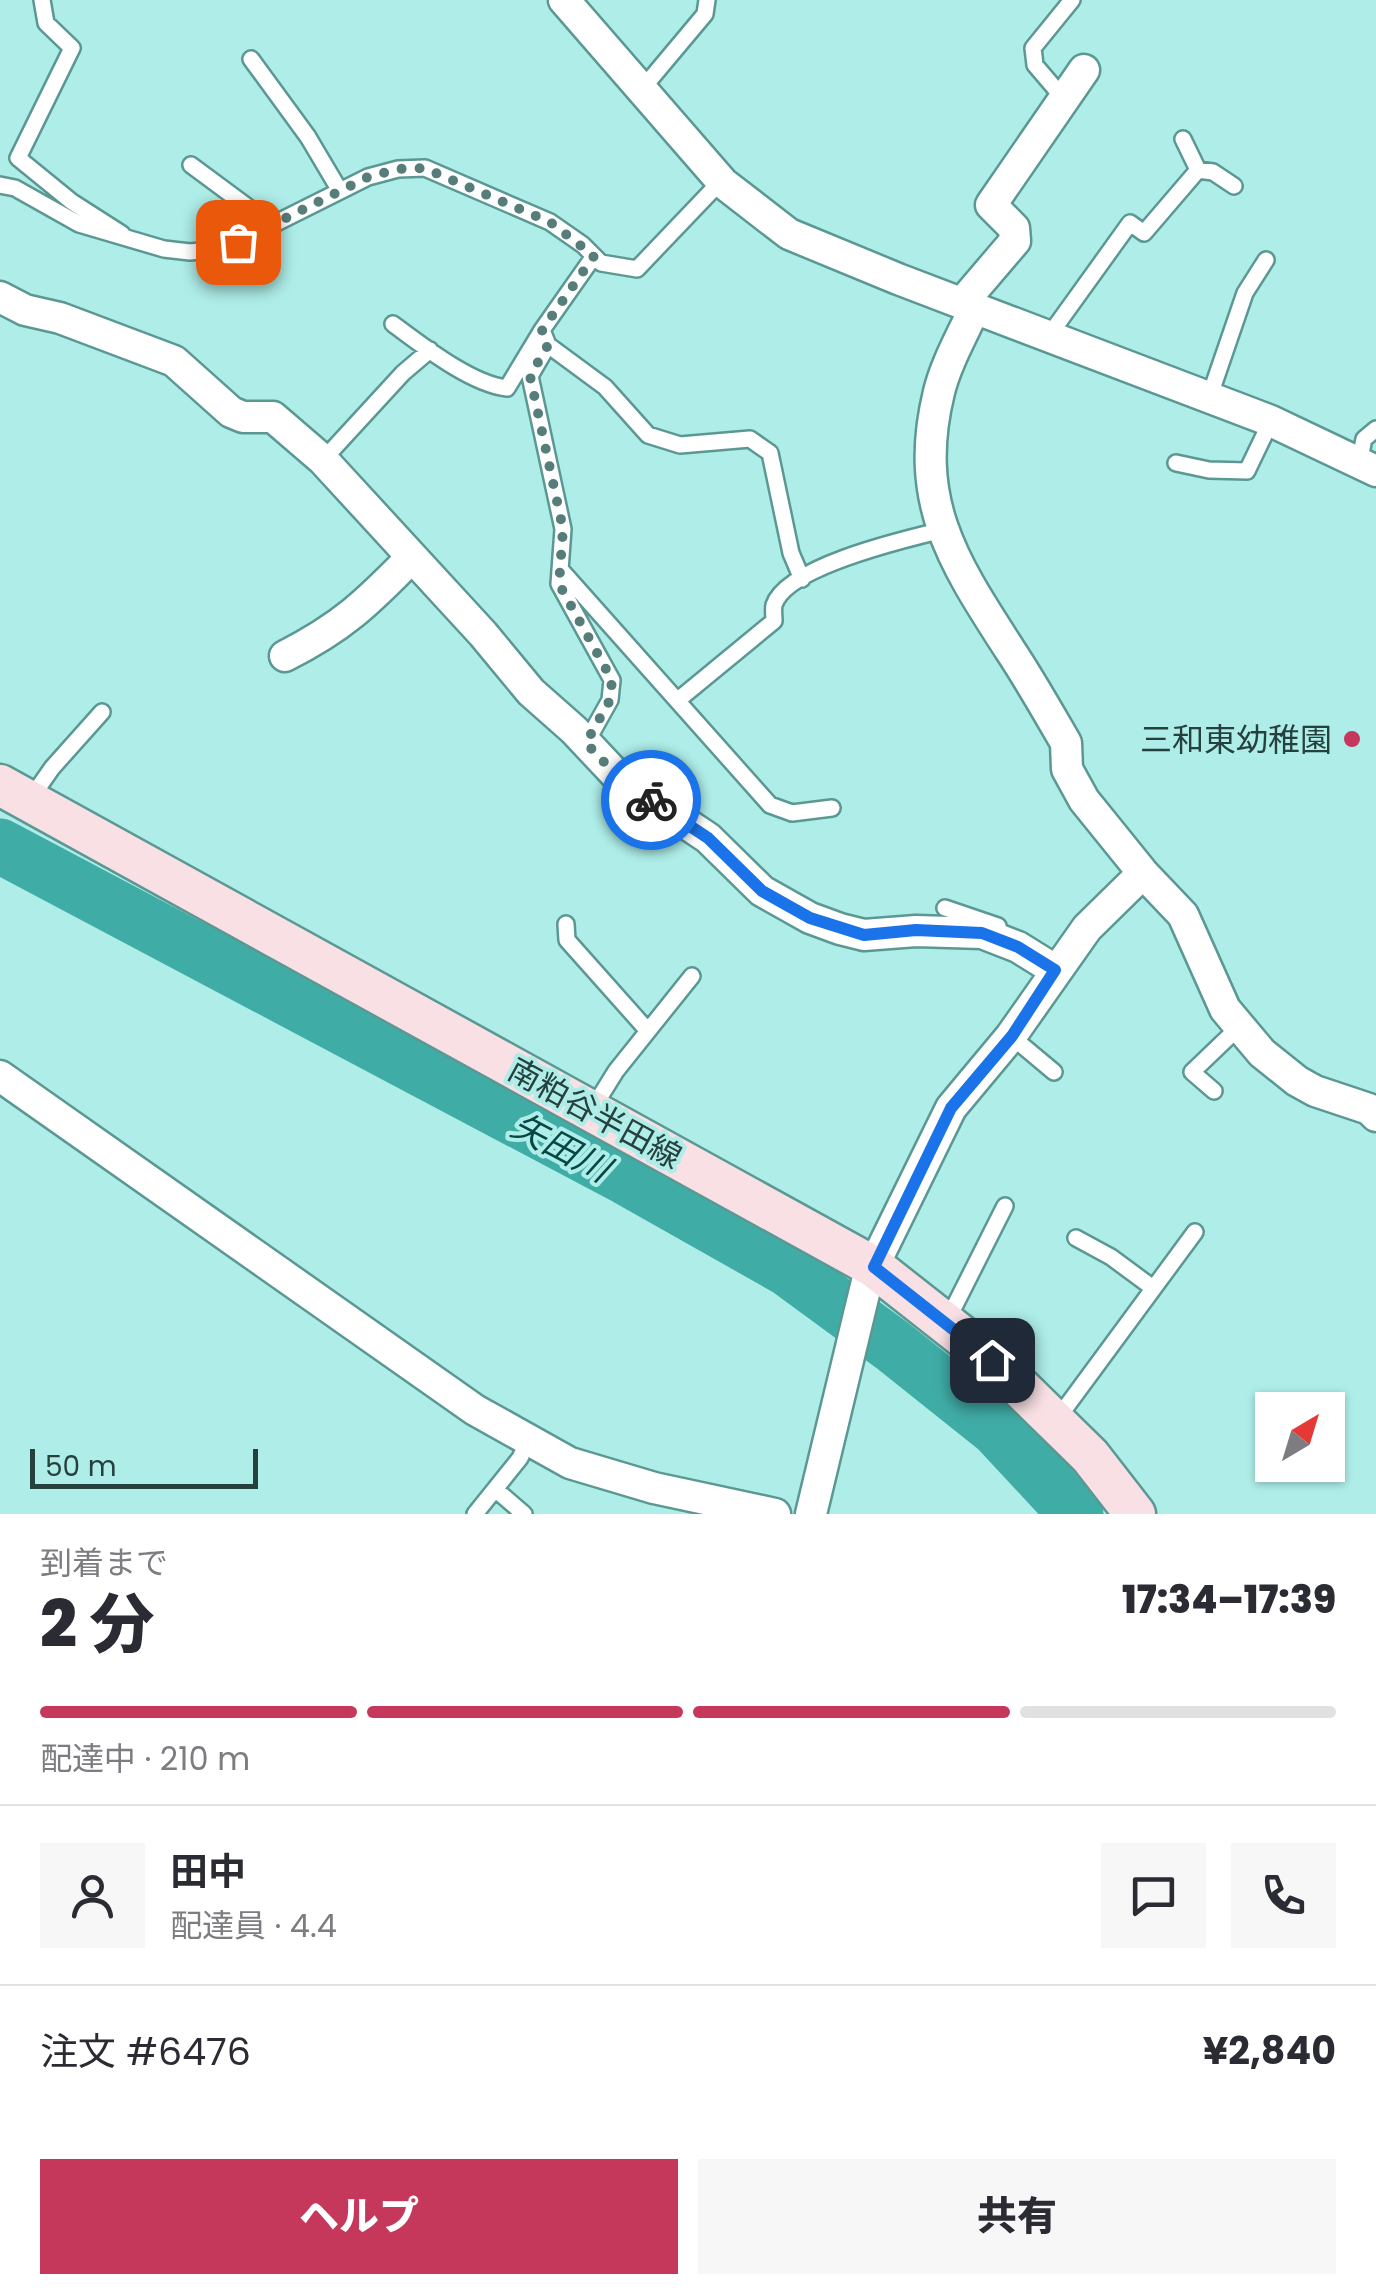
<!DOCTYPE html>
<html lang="ja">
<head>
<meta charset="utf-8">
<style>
	:root { --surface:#fff; --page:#f7f7f7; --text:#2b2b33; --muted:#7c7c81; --line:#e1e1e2; --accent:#c6375c }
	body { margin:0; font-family:Poppins,"Noto Sans JP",sans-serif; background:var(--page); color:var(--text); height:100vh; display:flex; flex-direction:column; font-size:38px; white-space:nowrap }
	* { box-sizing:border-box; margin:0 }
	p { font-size:32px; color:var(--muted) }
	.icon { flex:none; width:55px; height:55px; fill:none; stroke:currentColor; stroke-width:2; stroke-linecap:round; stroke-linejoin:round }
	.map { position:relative; height:1514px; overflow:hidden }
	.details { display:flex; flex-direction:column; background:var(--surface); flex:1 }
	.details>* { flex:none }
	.needle { width:65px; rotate:38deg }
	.buttons { position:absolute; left:1255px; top:1392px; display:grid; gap:20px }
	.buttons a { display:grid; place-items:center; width:90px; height:90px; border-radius:0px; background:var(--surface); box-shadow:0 2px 8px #0004; font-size:50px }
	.scale { position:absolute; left:30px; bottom:25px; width:228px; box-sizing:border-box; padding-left:10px; border:5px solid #26403e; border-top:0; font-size:28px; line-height:35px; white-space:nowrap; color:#26403e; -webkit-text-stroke:8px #aeede8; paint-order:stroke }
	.pin { position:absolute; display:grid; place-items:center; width:85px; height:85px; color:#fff; margin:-42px; border-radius:20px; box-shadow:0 5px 15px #0006 }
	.courier { position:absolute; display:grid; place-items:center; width:100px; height:100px; margin:-50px; border:8px solid #1a73e8; border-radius:50%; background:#fff; color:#222; box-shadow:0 2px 12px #0007 }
	.overview em { font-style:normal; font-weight:800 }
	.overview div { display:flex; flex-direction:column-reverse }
	.overview { display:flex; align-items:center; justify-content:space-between; height:170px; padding:0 40px }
	h1 { font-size:65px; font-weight:800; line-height:75px }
	.bar { display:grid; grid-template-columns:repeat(4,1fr); gap:15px 10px; align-content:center; height:120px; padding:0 40px }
	.bar i { height:12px; border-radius:8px; background:var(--line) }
	.bar .on { background:var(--accent) }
	.bar p { grid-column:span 4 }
	.line { display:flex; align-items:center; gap:25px; padding:0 40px; border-top:2px solid var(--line) }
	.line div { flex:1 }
	.round { display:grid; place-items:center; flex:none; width:105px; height:105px; border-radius:0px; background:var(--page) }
	.button { display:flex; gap:20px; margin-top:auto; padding:20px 40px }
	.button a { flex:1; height:115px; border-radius:0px; background:var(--accent); color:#fff; font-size:40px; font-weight:800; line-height:115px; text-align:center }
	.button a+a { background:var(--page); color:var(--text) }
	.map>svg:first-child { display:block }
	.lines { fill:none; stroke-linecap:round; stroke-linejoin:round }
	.river { stroke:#40aca6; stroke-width:55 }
	.service-casing { stroke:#5b9894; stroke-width:20 }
	.minor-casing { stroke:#5b9894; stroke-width:35 }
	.secondary-casing { stroke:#5b9894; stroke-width:45 }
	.service { stroke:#fff; stroke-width:15 }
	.minor { stroke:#fff; stroke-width:30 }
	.secondary { stroke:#f8e0e4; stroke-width:40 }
	.done { stroke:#567d7a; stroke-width:10; stroke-dasharray:0 18 }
	.route { stroke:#1a73e8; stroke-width:12 }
	.poi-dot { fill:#c6375c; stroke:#aeede8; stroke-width:4 }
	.labels { text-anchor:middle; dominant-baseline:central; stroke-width:8; stroke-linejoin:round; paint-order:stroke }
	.poi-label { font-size:32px; fill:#26403e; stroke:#aeede8; text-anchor:end }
	.street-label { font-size:32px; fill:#26403e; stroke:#aeede8 }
	.water-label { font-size:35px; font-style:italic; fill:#044744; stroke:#aeede8 }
</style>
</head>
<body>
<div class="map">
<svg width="1376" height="1514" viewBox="0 0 1376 1514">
	<rect width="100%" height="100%" fill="#aeede8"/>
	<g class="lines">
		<path class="river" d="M 0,846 L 627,1178 L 788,1269 L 893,1346 L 997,1429 L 1076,1514"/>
		<defs>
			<path id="service" d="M 42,0 L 46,23 L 72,48 L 18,158 L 72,202 L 122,234
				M 251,59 L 308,137 L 340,191
				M 643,88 L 705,14 L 707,0
				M 1064,99 L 1035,65 L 1033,48 L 1072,0
				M 191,165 L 272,225
				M 1198,170 L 1213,172 L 1234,186
				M 0,185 L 15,188 L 79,224 L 164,249 L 190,252 L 220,249 L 238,242 L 368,177 L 398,169 L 425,168 L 550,222 L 583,245 L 601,263 L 637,269 L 721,181
				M 393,324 C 423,346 471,384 507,388 L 542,330
				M 1048,337 L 1130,223 L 1144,233 L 1198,170 L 1183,139
				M 548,345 L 605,387 L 648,435 L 680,445 L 750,439 L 770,453 L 791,553 L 802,579
				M 1209,398 L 1245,293 L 1266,260
				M 323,460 L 403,373 L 430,350
				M 1176,463 L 1209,470 L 1247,471 L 1271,421
				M 1359,463 L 1364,439 L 1376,429
				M 560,569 L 770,805 L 792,813 L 832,808
				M 678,700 L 774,621 C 774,616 773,610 774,605 C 787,566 906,539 943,530
				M 586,743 L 610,700 L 612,680 L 559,584 L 563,529 L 530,376 L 548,345 L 542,330 L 594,256
				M 29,801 L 52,768 L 102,712
				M 945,908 L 998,926
				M 566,924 L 567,940 L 648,1031
				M 1011,1036 L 1054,1072
				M 1214,1091 L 1192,1072 L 1240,1026
				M 593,1108 L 616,1071 L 692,976
				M 1076,1238 L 1111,1257 L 1153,1288
				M 946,1323 L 1005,1206
				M 1055,1422 L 1195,1232
				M 495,1489 L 524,1514
				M 475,1514 L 520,1458 L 529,1439"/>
			<path id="minor" d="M 564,0 L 723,183 L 789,234 L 898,279 L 1271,421 L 1376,471
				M 0,297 L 25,310 L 60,318 L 174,361 L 231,412 L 243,417 L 273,417 L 323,460 L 483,634 L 531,692 L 574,730 L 621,780 L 708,838 L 762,891 L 810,918 L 840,929 L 864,935 L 916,931 L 982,933 L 1018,947 L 1055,970
				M 963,302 L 1015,241 L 1014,228 L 991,205 L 1084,70
				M 975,307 C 963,334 946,363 939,392 C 912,502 954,563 1010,650 C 1030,680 1048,712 1066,743 L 1067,769 L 1084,800 L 1143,873 L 1183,915 L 1225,1009 L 1262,1053 L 1297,1081 L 1315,1091 L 1369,1109 L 1376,1116
				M 285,656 C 342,627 366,604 411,558
				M 0,1076 L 475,1410 L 570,1463 L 654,1488 L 775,1514
				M 811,1514 L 868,1277 L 951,1108 L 1011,1036 L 1087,928 L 1143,873"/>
			<path id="secondary" d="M 0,785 L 874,1267 L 991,1359 L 1090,1456 L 1135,1514"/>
		</defs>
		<use href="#service" class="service-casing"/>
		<use href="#minor" class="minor-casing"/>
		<use href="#secondary" class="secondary-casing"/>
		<use href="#service" class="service"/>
		<use href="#minor" class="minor"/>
		<use href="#secondary" class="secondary"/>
	</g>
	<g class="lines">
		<path class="done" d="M 238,242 L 368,177 L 398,169 L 424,168 L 550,222 L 594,256 L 542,330 L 548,345 L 530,376 L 563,529 L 559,584 L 612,680 L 610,700 L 586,743 L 621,780 L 651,800"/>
		<path class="route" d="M 651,800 L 708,838 L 762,891 L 810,918 L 864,935 L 916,930 L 982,933 L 1018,947 L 1055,970 L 1012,1036 L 951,1108 L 874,1267 L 992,1360"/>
	</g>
	<circle class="poi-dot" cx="1352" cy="739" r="10"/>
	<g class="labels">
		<g class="poi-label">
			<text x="1332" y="739">三和東幼稚園</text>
		</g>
		<g class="street-label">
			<text transform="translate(595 1113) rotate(29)">南粕谷半田線</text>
		</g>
		<g class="water-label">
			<text transform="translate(561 1147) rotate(28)">矢田川</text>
		</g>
	</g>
</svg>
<div class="buttons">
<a><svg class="needle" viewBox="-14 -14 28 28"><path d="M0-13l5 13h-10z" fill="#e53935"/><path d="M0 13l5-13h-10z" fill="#7c7c81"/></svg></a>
</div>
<div class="scale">50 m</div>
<div class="pin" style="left:238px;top:242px;background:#ea580c"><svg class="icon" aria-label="bag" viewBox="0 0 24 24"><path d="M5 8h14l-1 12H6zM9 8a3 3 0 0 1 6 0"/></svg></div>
<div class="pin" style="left:992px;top:1360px;background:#1f2937"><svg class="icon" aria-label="home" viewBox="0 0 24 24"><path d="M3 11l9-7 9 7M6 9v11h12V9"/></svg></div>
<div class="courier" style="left:651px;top:800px"><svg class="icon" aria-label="bike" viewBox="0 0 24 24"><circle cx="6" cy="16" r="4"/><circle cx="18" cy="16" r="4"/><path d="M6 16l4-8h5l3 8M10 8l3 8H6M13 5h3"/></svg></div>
</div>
<section class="details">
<div class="overview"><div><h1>2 分</h1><p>到着まで</p></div><em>17:34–17:39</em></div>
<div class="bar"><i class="on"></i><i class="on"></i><i class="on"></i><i></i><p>配達中 · 210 m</p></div>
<div class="line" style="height:180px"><a class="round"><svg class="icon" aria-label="person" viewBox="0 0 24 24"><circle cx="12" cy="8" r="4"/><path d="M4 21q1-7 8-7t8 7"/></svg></a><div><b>田中</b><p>配達員 · 4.4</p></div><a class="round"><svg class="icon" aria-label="chat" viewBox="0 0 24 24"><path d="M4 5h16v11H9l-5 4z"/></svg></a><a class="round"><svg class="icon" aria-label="phone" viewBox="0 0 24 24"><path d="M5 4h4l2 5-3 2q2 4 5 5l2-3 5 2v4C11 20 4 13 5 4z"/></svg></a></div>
<div class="line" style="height:130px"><div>注文 #6476</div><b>¥2,840</b></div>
<div class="button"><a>ヘルプ</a><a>共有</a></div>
</section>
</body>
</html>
